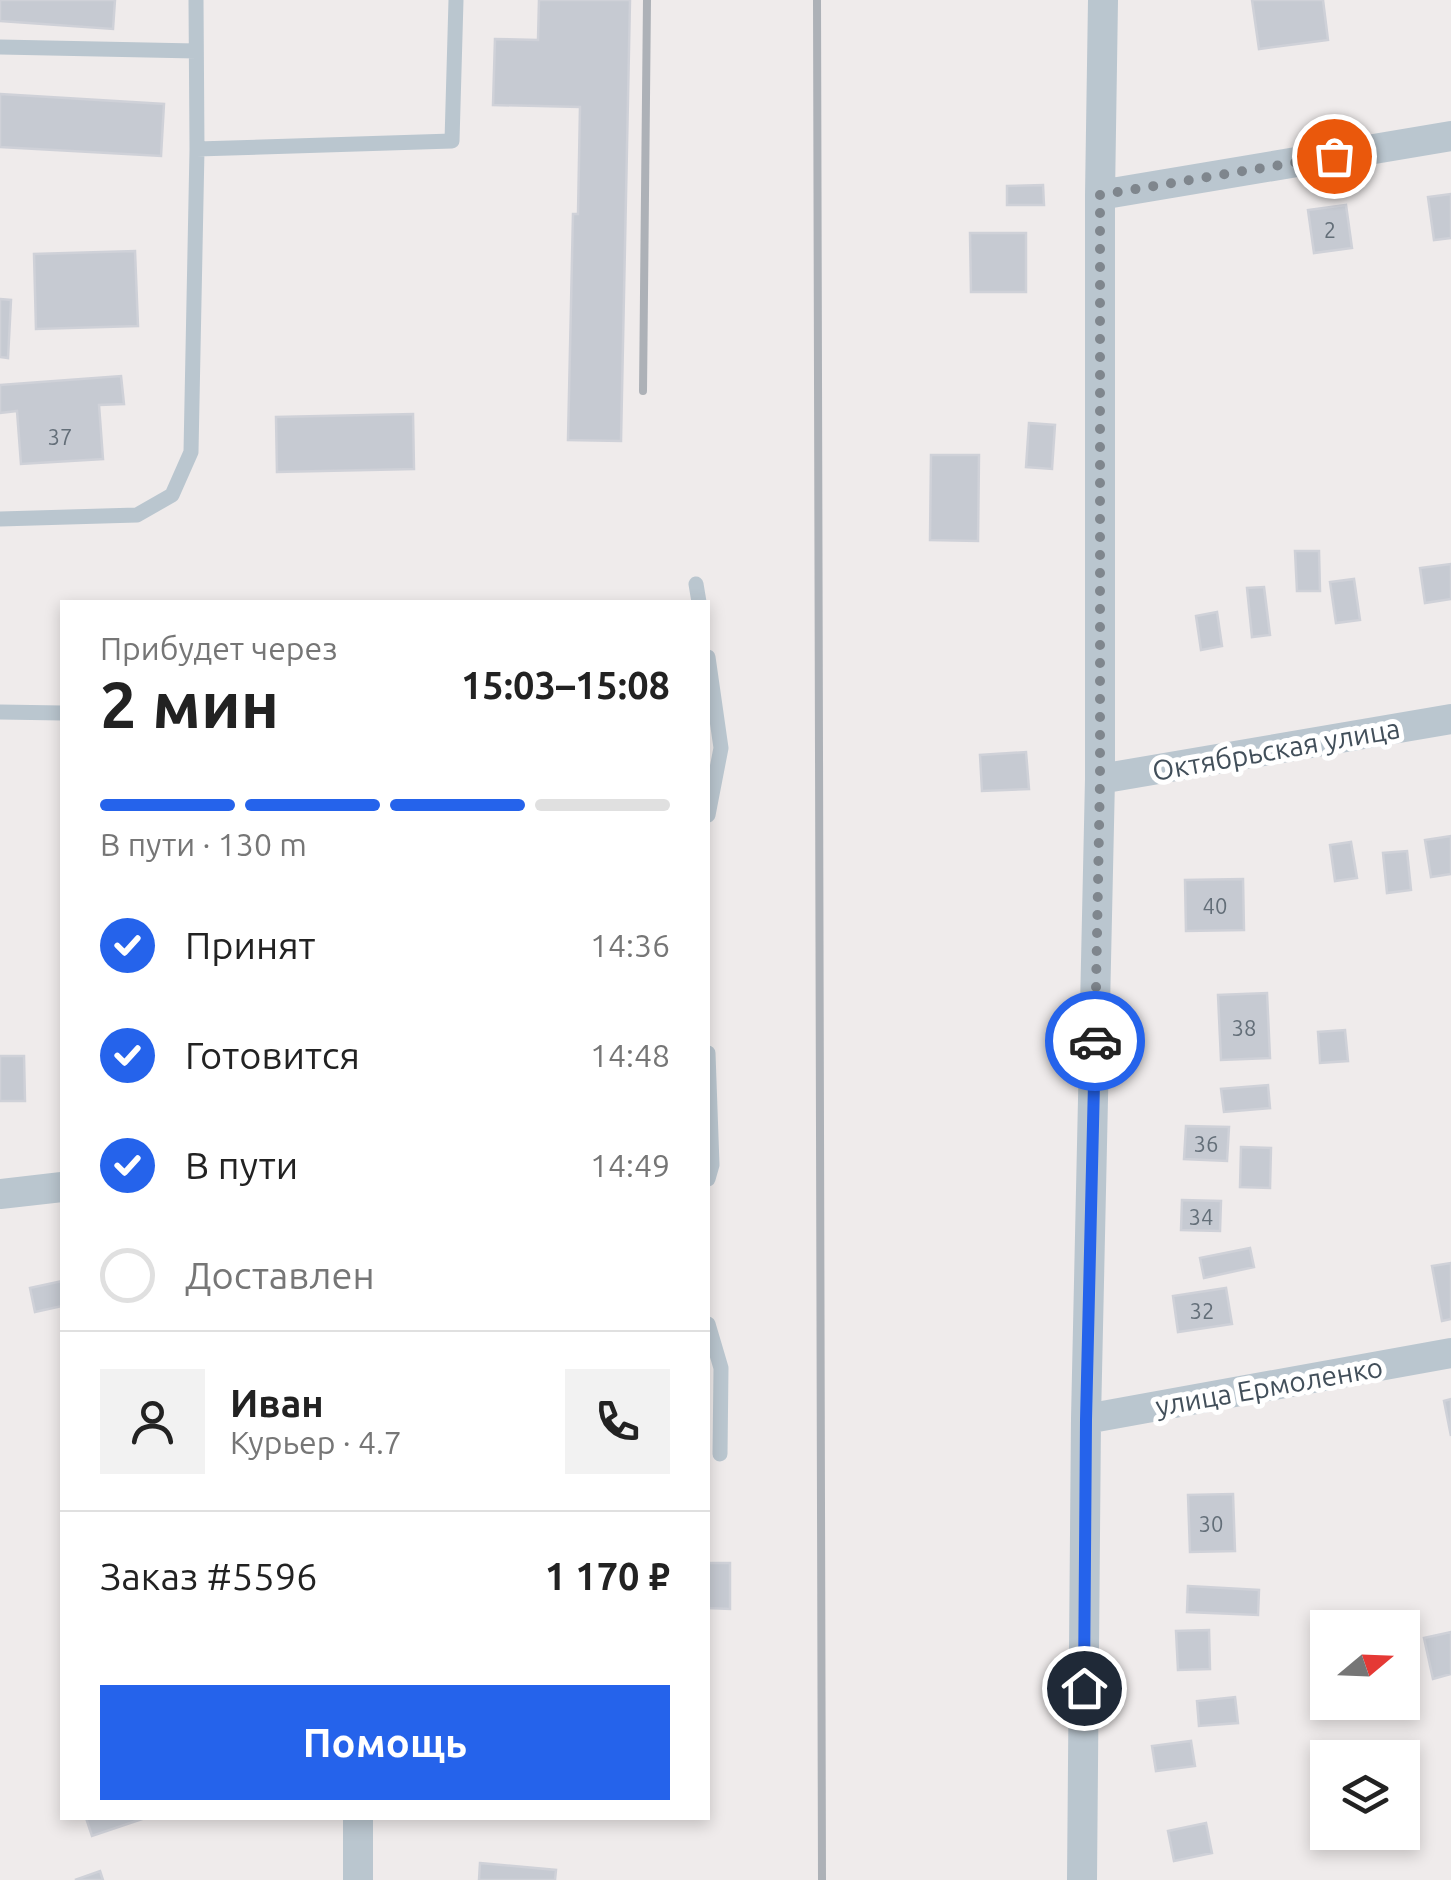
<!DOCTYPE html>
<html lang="ru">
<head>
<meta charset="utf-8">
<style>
	:root { --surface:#fff; --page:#f2f2f2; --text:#222; --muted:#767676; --line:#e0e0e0; --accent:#2563eb }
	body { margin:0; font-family:Ubuntu,sans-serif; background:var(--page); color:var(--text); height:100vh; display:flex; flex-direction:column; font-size:38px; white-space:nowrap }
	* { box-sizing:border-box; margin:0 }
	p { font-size:32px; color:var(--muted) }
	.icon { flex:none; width:55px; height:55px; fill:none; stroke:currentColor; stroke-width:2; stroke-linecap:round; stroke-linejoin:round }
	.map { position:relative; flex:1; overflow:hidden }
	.side { position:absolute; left:60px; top:600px; width:650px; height:1220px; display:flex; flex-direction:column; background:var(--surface); border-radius:0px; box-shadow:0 5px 15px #0003 }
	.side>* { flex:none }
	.needle { width:65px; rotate:71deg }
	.buttons { position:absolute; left:1310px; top:1610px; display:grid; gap:20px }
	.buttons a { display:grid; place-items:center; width:110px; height:110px; border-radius:0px; background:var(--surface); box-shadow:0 5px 15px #0003; font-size:50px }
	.pin { position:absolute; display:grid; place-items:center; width:85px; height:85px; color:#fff; margin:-42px; border:5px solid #fff; border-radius:50%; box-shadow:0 2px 10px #0007 }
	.courier { position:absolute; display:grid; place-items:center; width:100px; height:100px; margin:-50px; border:8px solid #2563eb; border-radius:50%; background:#fff; color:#222; box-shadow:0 2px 12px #0007 }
	.summary em { font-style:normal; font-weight:700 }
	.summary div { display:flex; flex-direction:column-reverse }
	.summary { display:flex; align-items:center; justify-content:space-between; height:170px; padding:0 40px }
	h1 { font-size:65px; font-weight:700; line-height:75px }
	.bar { display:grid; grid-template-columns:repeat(4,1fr); gap:15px 10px; align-content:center; height:120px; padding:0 40px }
	.bar i { height:12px; border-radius:8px; background:var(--line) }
	.bar .on { background:var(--accent) }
	.bar p { grid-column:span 4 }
	.line { display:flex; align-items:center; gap:25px; padding:0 40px; border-top:2px solid var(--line) }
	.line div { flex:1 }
	.round { display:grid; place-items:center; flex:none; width:105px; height:105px; border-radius:0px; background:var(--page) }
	ol { padding:0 40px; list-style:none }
	li { display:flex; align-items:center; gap:30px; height:110px }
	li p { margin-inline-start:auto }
	li .icon { padding:10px; border-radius:50%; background:var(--accent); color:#fff; stroke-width:4 }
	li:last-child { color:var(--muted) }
	li i { width:55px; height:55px; border:5px solid var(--line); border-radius:50% }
	.cta { display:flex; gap:20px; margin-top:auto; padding:20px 40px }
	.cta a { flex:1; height:115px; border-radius:0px; background:var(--accent); color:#fff; font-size:40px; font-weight:700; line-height:115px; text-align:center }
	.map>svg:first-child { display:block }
	.building { fill:#c6cad2; stroke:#cfd1d8; stroke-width:2.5 }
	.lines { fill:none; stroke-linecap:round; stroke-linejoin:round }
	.service { stroke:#bac6cf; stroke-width:15 }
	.minor { stroke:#bac6cf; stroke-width:30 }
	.rail { stroke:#adb1b7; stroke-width:8 }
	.done { stroke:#7f868d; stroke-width:10; stroke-dasharray:0 18 }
	.route { stroke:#2563eb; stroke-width:12 }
	.labels { text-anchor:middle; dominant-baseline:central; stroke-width:10; stroke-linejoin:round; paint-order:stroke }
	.number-label { font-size:22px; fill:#636e78 }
	.street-label { font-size:28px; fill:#424f5a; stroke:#fff }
</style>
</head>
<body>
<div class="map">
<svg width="1451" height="1880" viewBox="0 0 1451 1880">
	<rect width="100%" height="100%" fill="#efebeb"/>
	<path class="building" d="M 0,0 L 115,0 L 113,29 L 0,21 Z
		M 539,0 L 630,0 L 621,441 L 568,440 L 573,214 L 578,214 L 580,107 L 493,105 L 495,39 L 538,40 Z
		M 1252,0 L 1323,0 L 1328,40 L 1259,49 Z
		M 0,94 L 164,104 L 161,156 L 0,147 Z
		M 1043,185 L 1044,205 L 1007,205 L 1007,186 Z
		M 1451,194 L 1451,238 L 1434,240 L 1428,197 Z
		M 1346,205 L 1352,248 L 1314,253 L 1308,210 Z
		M 970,233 L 1026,233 L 1026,292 L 971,292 Z
		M 135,251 L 138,326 L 36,329 L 34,254 Z
		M 0,299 L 11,300 L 8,358 L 0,357 Z
		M 121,376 L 124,404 L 99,405 L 103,459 L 21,464 L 17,411 L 0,413 L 0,385 Z
		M 413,414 L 414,469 L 277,472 L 276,417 Z
		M 1029,423 L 1055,425 L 1052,469 L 1026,467 Z
		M 931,455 L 979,455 L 978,541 L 930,540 Z
		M 1295,551 L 1319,551 L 1320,591 L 1297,591 Z
		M 1451,564 L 1451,599 L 1425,603 L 1420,568 Z
		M 1354,579 L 1360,620 L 1336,623 L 1330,582 Z
		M 1264,587 L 1270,635 L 1252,637 L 1247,588 Z
		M 1217,612 L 1222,646 L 1201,650 L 1196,616 Z
		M 1026,752 L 1029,789 L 982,791 L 980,755 Z
		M 1451,836 L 1451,874 L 1431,877 L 1425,840 Z
		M 1351,842 L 1357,878 L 1335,881 L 1330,845 Z
		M 1407,851 L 1411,890 L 1387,893 L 1383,853 Z
		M 1243,879 L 1244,930 L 1186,931 L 1185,880 Z
		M 1267,993 L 1270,1058 L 1221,1060 L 1218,995 Z
		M 1345,1030 L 1348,1061 L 1320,1063 L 1318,1032 Z
		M 0,1056 L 24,1056 L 25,1101 L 0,1101 Z
		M 1268,1085 L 1270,1108 L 1224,1112 L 1221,1089 Z
		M 1186,1126 L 1229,1127 L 1227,1161 L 1184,1159 Z
		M 1241,1147 L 1271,1148 L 1270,1188 L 1240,1187 Z
		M 1182,1200 L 1221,1201 L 1220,1231 L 1181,1230 Z
		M 1250,1248 L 1254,1267 L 1204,1278 L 1200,1258 Z
		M 1451,1263 L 1451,1319 L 1442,1321 L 1432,1266 Z
		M 62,1281 L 62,1306 L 35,1312 L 30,1288 Z
		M 1226,1288 L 1232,1324 L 1178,1332 L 1173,1296 Z
		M 1451,1399 L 1451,1436 L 1444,1401 Z
		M 1233,1494 L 1235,1551 L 1190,1552 L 1188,1495 Z
		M 708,1563 L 730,1563 L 730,1609 L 708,1608 Z
		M 1188,1586 L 1259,1590 L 1258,1615 L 1187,1612 Z
		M 1209,1630 L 1210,1669 L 1178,1670 L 1176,1631 Z
		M 1451,1632 L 1451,1674 L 1433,1679 L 1424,1638 Z
		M 1235,1697 L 1238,1723 L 1199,1726 L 1197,1701 Z
		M 1191,1741 L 1195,1766 L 1156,1771 L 1152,1746 Z
		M 86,1818 L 145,1818 L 92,1836 Z
		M 1206,1823 L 1212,1853 L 1174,1861 L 1168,1831 Z
		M 480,1863 L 556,1870 L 555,1880 L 479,1880 Z
		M 100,1871 L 103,1880 L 75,1880 Z"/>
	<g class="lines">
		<path class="service" d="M 0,47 L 196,51
			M 197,149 L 452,141 L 456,0
			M 0,519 L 137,515 L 172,495 L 191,452 L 197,149 L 196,0
			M 696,584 L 699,602
			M 708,657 L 721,748 L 708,815
			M 0,712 L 62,713
			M 708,1053 L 712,1165 L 708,1179
			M 708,1324 L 721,1368 L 720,1454"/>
		<path class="minor" d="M 1100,195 L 1451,136
			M 1100,779 L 1451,719
			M 0,1194 L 62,1187
			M 1086,1419 L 1451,1353
			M 358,1818 L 358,1880
			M 1082,1880 L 1086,1419 L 1100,779 L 1100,195 L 1103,0"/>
		<path class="rail" d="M 817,0 L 822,1880
			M 643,391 L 647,0"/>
	</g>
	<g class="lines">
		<path class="done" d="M 1095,1041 L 1100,779 L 1100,195 L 1334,156"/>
		<path class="route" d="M 1084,1688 L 1086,1420 L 1095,1041"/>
	</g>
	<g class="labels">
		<g class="number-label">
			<text x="1330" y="229">2</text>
			<text x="60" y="436">37</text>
			<text x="1215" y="905">40</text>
			<text x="1244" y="1027">38</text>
			<text x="1206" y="1143">36</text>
			<text x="1201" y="1216">34</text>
			<text x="1202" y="1310">32</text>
			<text x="1211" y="1523">30</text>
		</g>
		<g class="street-label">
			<text transform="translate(1276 749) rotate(-10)">Октябрьская улица</text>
			<text transform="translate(1269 1386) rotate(-10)">улица Ермоленко</text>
		</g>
	</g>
</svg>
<div class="buttons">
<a><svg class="needle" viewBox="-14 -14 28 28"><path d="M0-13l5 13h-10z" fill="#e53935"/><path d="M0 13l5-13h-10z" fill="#767676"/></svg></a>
<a><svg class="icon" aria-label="layers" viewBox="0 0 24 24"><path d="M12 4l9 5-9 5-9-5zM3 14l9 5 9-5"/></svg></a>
</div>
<div class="pin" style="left:1334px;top:156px;background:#ea580c"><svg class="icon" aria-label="bag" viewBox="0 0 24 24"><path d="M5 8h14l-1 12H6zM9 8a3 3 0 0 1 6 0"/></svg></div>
<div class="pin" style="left:1084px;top:1688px;background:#1f2937"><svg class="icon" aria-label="home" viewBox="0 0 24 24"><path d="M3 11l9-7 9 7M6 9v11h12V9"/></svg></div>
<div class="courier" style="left:1095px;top:1041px"><svg class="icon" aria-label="car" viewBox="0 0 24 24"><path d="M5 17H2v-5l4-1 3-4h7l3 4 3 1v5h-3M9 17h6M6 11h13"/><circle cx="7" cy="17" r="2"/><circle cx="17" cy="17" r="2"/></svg></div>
<section class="side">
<div class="summary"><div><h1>2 мин</h1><p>Прибудет через</p></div><em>15:03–15:08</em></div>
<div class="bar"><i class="on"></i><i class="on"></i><i class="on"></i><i></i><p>В пути · 130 m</p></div>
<ol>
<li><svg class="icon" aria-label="check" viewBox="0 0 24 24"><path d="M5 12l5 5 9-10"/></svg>Принят<p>14:36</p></li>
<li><svg class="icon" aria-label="check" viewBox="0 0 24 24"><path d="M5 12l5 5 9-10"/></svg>Готовится<p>14:48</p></li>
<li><svg class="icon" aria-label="check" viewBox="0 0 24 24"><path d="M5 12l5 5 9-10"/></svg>В пути<p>14:49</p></li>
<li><i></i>Доставлен</li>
</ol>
<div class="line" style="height:180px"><a class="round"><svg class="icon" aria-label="person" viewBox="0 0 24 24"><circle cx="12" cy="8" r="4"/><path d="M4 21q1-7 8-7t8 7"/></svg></a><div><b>Иван</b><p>Курьер · 4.7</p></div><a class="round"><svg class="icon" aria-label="phone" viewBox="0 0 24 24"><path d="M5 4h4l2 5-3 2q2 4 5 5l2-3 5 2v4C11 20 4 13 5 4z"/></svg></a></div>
<div class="line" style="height:130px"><div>Заказ #5596</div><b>1 170 ₽</b></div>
<div class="cta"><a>Помощь</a></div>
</section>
</div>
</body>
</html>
